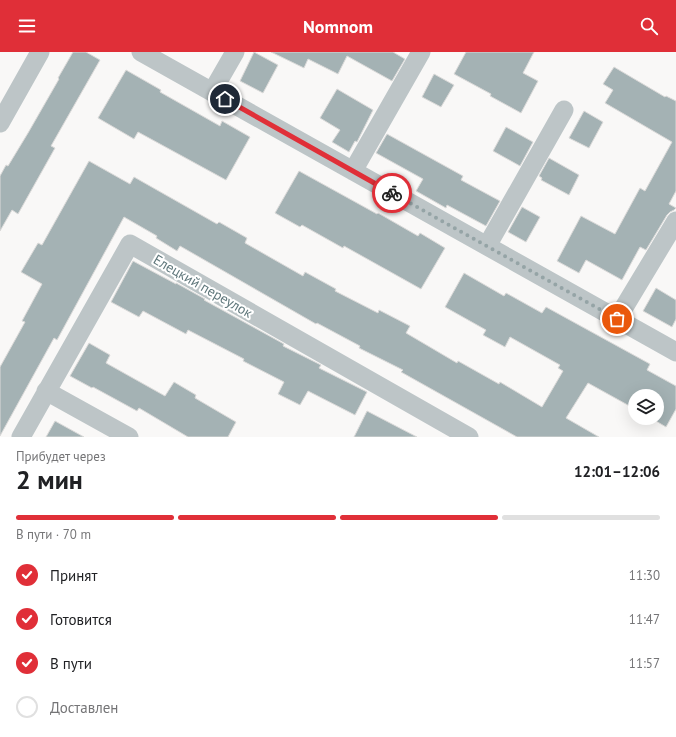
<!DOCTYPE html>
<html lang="ru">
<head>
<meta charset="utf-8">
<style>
	:root { --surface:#fff; --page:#f2f2f2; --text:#202124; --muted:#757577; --line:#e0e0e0; --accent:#e02f38 }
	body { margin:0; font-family:"PT Sans",sans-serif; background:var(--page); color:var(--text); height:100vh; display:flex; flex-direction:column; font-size:15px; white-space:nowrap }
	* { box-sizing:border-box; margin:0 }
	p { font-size:13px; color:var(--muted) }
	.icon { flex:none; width:22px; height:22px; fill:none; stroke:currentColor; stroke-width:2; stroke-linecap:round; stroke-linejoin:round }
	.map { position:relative; height:385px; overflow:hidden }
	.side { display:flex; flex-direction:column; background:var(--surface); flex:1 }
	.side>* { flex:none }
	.tools { position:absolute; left:628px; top:337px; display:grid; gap:8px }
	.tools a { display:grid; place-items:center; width:36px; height:36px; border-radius:50%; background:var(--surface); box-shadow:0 4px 16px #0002; font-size:20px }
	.pin { position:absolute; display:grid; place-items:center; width:34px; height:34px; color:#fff; margin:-17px; border:2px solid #fff; border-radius:50%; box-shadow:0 1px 4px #0007 }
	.courier { position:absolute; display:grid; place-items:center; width:40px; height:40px; margin:-20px; border:3px solid #e02f38; border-radius:50%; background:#fff; color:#222; box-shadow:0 1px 5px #0007 }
	.summary em { font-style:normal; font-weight:700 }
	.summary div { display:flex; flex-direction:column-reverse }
	.summary { display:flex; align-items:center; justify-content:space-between; height:68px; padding:0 16px }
	h1 { font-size:26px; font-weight:700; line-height:30px }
	.bar { display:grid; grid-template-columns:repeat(4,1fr); gap:6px 4px; align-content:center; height:48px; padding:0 16px }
	.bar i { height:5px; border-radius:3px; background:var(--line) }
	.bar .active { background:var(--accent) }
	.bar p { grid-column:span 4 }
	ol { padding:0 16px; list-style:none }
	li { display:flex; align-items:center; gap:12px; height:44px }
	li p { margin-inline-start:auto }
	li .icon { padding:4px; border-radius:50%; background:var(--accent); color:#fff; stroke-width:4 }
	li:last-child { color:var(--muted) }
	li i { width:22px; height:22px; border:2px solid var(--line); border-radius:50% }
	header { display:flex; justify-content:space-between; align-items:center; height:52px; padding:0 16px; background:var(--accent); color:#fff; font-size:18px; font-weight:700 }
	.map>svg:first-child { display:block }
	.building { fill:#a4b2b4; stroke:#dbdad9 }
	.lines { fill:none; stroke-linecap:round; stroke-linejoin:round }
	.minor { stroke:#bdc5c7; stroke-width:19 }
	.done { stroke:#95a4a6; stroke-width:4; stroke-dasharray:0 7.2 }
	.route { stroke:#e02f38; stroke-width:5 }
	.labels { text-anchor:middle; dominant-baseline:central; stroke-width:4; stroke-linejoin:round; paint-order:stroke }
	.street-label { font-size:14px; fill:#5f777b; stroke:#fff }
</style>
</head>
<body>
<header><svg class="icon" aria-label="menu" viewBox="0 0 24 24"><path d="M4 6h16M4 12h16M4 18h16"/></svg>Nomnom<svg class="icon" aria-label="search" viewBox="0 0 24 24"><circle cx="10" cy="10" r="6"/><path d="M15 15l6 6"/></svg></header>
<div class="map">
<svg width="676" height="385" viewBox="0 0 676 385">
	<rect width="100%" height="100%" fill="#f9f8f7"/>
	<path class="building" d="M 73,0 L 86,0 L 100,8 L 51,94 L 55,96 L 18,162 L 12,158 L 0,179 L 0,124 L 6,113 L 8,114 L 28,81 L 59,27 L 58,26 Z
		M 254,0 L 278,13 L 263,41 L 240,29 Z
		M 271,0 L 393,0 L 405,7 L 392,29 L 347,4 L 338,22 L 308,7 L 304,16 Z
		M 466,0 L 534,0 L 523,21 L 538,29 L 521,61 L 490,44 L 491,42 L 454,22 Z
		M 614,15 L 665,45 L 666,44 L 676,49 L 676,139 L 669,152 L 676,156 L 674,158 L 670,160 L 667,163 L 646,198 L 640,195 L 622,228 L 586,208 L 579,221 L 557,209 L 581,164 L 615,182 L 640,136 L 645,139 L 672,90 L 605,51 L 613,38 L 603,32 Z
		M 126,18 L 161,38 L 160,40 L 220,74 L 222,69 L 250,85 L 226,128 L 138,80 L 134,87 L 98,66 Z
		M 434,22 L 454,33 L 441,55 L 422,45 Z
		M 337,37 L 373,58 L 357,90 L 355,89 L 349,100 L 332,90 L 340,78 L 320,66 Z
		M 584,59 L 603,70 L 589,96 L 569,86 Z
		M 506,75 L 533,90 L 520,114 L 493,99 Z
		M 387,82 L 463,124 L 461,128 L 500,149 L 486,174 L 447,153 L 446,156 L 416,139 L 423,127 L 376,101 Z
		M 549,106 L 579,123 L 569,143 L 541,128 L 542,126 L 539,124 Z
		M 89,109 L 130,132 L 134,125 L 217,172 L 219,170 L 247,186 L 245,191 L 303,224 L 305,220 L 336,237 L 335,239 L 378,261 L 379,258 L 410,274 L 406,281 L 457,311 L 458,309 L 499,332 L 500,330 L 542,355 L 563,319 L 558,316 L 560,313 L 510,285 L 505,295 L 483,283 L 486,278 L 445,255 L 464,221 L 504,244 L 506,241 L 542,261 L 546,255 L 650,312 L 647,318 L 676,334 L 676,357 L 666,375 L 651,366 L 657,366 L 657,344 L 635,344 L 635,357 L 588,331 L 566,366 L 599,385 L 517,385 L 401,320 L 403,318 L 359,296 L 360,294 L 317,271 L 316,272 L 180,194 L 177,199 L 156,186 L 157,184 L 124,165 L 57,288 L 54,286 L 0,384 L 0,315 L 25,270 L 22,269 L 42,232 L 21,220 L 38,191 L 42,193 Z
		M 299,119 L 377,162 L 378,161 L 418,184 L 420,181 L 445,196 L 421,237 L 344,194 L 343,196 L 302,173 L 300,175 L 275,161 Z
		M 522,155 L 540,165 L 526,190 L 508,180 Z
		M 133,209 L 176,232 L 176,231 L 205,247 L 204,248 L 284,292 L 283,294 L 321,313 L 319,316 L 367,340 L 355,363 L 308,339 L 300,353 L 278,342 L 284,330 L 243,309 L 244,307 L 188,278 L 186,282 L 143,259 L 139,265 L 111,250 Z
		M 656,236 L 676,248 L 676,267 L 672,275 L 643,259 Z
		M 89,291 L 110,303 L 106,311 L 165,344 L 174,330 L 196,343 L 195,346 L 236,370 L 228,385 L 188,385 L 139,356 L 137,359 L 93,335 L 92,336 L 70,324 Z
		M 367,359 L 417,385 L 354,385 Z
		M 55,369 L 84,385 L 46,385 Z"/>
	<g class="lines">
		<path class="minor" d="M 141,0 L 676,300
			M 212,40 L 235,0
			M 0,71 L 40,0
			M 353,119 L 421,0
			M 487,194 L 564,58
			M 617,267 L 676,169
			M 46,339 L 129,385
			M 21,385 L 130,192 L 469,385"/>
	</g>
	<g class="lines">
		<path class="done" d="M 392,141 L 617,267"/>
		<path class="route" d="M 225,47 L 392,141"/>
	</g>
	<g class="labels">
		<g class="street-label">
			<text transform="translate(203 234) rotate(30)">Елецкий переулок</text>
		</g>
	</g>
</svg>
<div class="tools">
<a><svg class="icon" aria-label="layers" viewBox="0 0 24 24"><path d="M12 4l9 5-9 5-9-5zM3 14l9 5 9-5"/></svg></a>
</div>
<div class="pin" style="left:617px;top:267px;background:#ea580c"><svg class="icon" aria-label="bag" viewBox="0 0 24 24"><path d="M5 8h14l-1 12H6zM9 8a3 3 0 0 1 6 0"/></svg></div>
<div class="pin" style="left:225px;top:47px;background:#1f2937"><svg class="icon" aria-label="home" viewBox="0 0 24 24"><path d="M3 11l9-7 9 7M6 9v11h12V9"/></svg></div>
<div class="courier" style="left:392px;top:141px"><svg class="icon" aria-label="bike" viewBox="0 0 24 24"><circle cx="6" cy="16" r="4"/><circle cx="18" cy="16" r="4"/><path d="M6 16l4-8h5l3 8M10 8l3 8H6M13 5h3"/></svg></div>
</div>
<section class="side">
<div class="summary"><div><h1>2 мин</h1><p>Прибудет через</p></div><em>12:01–12:06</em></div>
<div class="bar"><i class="active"></i><i class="active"></i><i class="active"></i><i></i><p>В пути · 70 m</p></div>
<ol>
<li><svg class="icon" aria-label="check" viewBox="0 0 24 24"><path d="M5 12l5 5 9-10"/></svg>Принят<p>11:30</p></li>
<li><svg class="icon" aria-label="check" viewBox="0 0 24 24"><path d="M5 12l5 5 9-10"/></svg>Готовится<p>11:47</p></li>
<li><svg class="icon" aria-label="check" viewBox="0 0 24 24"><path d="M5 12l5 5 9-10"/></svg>В пути<p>11:57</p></li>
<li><i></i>Доставлен</li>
</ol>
</section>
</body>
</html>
